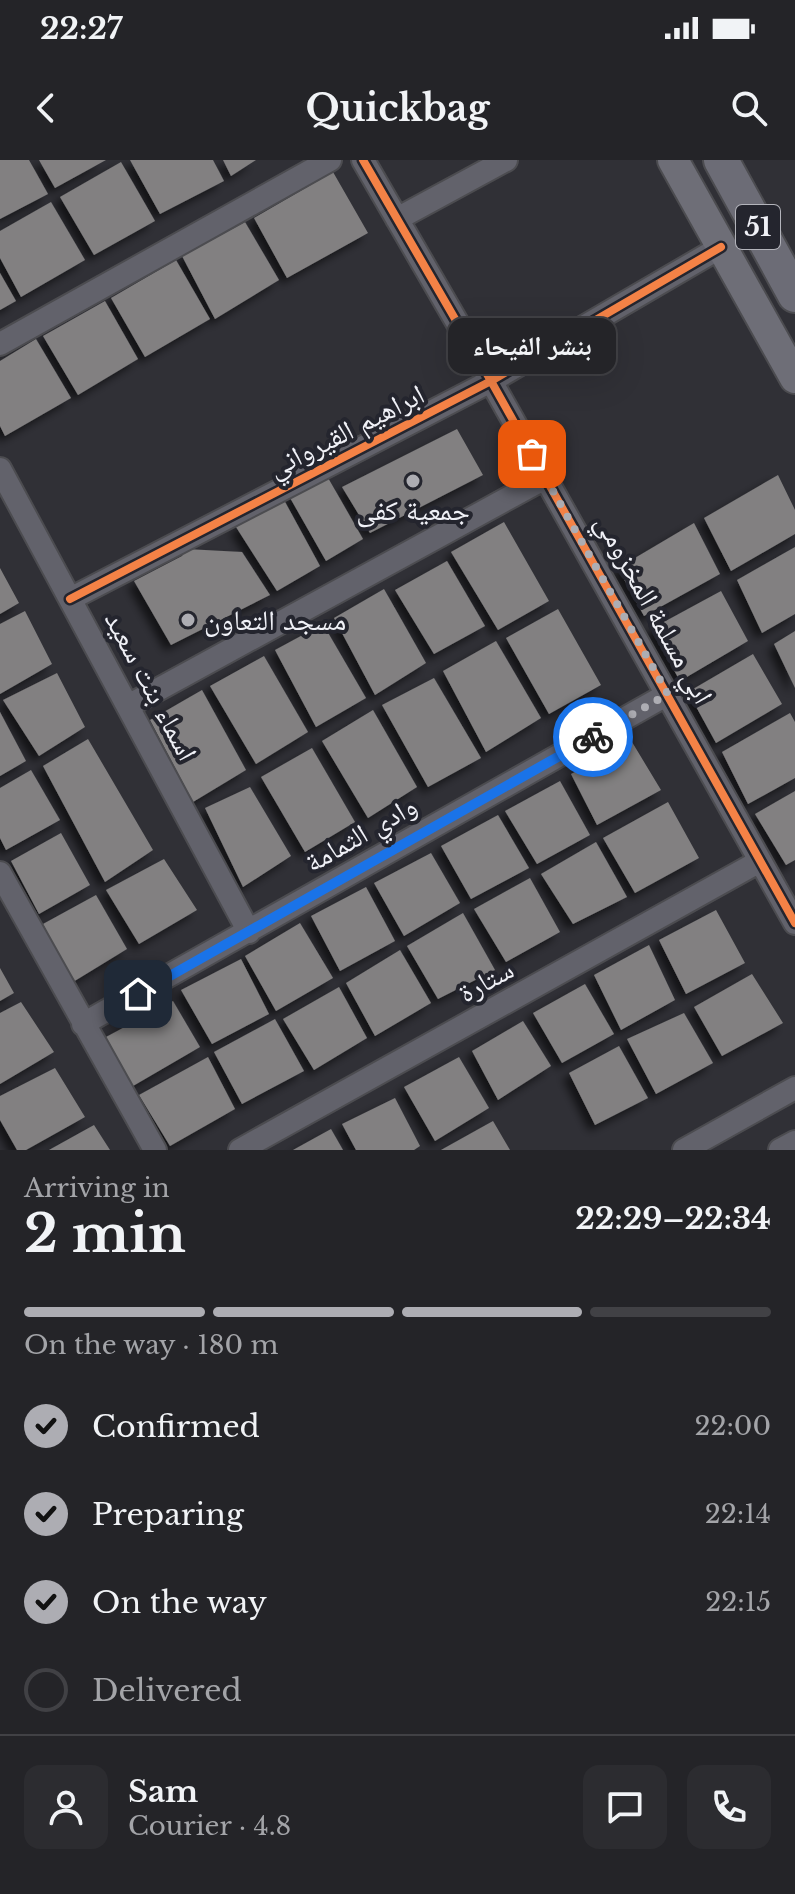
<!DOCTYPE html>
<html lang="en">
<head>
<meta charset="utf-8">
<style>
	:root { --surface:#242428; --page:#2c2c30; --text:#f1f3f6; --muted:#a3a4a8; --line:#414145; --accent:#adadb3 }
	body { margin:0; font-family:"Libre Baskerville","Noto Naskh Arabic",serif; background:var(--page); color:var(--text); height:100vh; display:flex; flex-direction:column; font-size:30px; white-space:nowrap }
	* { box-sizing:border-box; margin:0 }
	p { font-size:26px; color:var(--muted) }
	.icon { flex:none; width:44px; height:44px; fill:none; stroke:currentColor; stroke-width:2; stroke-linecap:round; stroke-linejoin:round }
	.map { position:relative; height:990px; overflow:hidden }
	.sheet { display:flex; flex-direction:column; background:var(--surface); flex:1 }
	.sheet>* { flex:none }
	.pin { position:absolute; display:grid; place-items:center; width:68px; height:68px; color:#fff; margin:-34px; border-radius:16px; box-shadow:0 4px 12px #0006 }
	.courier { position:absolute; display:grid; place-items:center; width:80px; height:80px; margin:-40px; border:6px solid #1a73e8; border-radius:50%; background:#fff; color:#222; box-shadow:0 2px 10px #0007 }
	.bubble { position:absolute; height:56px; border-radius:16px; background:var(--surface); box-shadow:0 8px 32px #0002,0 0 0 2px var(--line); font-size:26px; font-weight:700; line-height:56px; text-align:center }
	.summary em { font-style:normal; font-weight:700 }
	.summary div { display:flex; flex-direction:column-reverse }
	.summary { display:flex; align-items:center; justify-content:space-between; height:136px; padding:0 24px }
	h1 { font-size:52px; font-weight:700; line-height:60px }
	.bar { display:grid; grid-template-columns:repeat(4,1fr); gap:12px 8px; align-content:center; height:96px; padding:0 24px }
	.bar i { height:10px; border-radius:6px; background:var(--line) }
	.bar .active { background:var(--accent) }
	.bar p { grid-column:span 4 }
	.line { display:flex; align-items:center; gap:20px; padding:0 24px; border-top:2px solid var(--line) }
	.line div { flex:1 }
	.round { display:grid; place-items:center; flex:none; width:84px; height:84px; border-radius:16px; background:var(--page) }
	ol { padding:0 24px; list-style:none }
	li { display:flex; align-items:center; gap:24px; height:88px }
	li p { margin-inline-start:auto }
	li .icon { padding:8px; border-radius:50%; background:var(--accent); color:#111; stroke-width:4 }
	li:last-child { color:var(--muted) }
	li i { width:44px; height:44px; border:4px solid var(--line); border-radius:50% }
	.status { display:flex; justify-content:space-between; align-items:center; height:56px; padding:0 40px; background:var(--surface); direction:ltr }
	.status svg { height:22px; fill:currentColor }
	header { display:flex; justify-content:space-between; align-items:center; height:104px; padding:0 24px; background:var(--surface); font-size:36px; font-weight:700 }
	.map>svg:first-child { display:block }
	.building { fill:#828081; filter:url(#shadow) }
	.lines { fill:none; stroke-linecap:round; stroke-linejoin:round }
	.minor-casing { stroke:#4c4c50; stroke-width:26 }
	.secondary-casing { stroke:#4c4c50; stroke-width:34 }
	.primary-casing { stroke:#4c4c50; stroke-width:38 }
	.minor { stroke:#62626b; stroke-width:22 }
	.secondary { stroke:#6e6e77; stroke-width:30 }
	.primary { stroke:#6c6c76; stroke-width:34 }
	.cycleway-casing { stroke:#24252e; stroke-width:13 }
	.cycleway { stroke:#f48246; stroke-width:8 }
	.done { stroke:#adadb3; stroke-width:8; stroke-dasharray:0 14.4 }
	.route { stroke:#1a73e8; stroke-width:10 }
	.poi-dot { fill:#adadb3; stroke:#24252e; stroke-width:3 }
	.labels { text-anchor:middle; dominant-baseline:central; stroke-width:8; stroke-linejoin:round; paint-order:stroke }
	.shield { fill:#24252e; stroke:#b3b4bb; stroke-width:2 }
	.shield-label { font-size:26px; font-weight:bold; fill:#f0f1f7 }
	.street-label { font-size:28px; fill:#f0f1f7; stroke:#24252e }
	.poi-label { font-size:28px; fill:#f0f1f7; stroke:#24252e }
</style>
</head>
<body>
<div class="status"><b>22:27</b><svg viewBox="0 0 49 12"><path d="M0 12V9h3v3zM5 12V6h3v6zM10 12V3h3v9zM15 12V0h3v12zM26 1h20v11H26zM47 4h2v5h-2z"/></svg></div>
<header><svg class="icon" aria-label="back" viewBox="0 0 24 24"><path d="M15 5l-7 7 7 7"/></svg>Quickbag<svg class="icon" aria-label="search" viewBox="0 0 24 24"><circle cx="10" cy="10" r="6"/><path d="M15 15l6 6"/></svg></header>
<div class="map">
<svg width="795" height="990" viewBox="0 0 795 990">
	<defs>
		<filter id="shadow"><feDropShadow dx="-6" dy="6" stdDeviation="4" flood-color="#0009"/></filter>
	</defs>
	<rect width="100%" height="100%" fill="#303036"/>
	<path class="building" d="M 0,0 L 29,0 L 48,34 L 0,59 Z
		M 39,0 L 106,0 L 55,28 Z
		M 130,0 L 213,0 L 224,21 L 160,54 Z
		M 223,0 L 256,0 L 231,16 Z
		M 121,2 L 155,61 L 94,95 L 60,37 Z
		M 333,12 L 368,73 L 287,118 L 254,58 Z
		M 51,42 L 85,100 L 21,137 L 0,98 L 0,71 Z
		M 245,62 L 279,120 L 215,159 L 182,96 Z
		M 176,100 L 210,159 L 145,197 L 111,138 Z
		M 0,113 L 16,141 L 0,150 Z
		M 105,141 L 138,199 L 78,235 L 43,176 Z
		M 36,179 L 71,238 L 5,276 L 0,266 L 0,201 Z
		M 457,269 L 483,315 L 370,373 L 342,327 Z
		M 778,315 L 795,350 L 795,374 L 731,411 L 704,358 Z
		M 327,316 L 363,379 L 326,401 L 289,336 Z
		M 284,340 L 320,406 L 277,431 L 236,367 Z
		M 504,362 L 549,441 L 498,470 L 451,392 Z
		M 694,363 L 720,414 L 644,456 L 618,408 Z
		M 795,387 L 795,454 L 762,473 L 737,420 Z
		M 186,389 L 242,392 L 270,435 L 171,485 L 134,421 L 182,396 Z
		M 447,401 L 485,466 L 434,494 L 395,430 Z
		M 0,408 L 19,443 L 0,454 Z
		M 384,429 L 426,503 L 375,535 L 334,458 Z
		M 721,431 L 748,481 L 680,521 L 651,469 Z
		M 558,449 L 601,525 L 549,554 L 506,478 Z
		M 25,451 L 52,504 L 0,534 L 0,464 Z
		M 323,464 L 366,538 L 316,567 L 275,490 Z
		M 795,471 L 795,528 L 774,484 Z
		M 496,481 L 541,558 L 486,592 L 443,511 Z
		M 753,494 L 782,544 L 716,583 L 688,532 Z
		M 264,496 L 308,572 L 256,604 L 210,526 Z
		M 57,513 L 85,567 L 39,596 L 3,540 Z
		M 434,518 L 481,598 L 428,627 L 382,545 Z
		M 202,530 L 246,610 L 193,642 L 150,560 Z
		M 373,550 L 417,627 L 368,658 L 322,581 Z
		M 0,552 L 26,601 L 0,616 Z
		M 790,553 L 795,562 L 795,618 L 748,644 L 722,592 Z
		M 88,579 L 153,690 L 105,722 L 43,606 Z
		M 632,582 L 661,630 L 597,665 L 571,614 Z
		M 312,588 L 355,662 L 305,692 L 261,617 Z
		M 31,610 L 60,660 L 6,690 L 0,678 L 0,628 Z
		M 560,621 L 590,675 L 537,704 L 505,651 Z
		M 250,627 L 291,696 L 243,727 L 205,648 Z
		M 795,631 L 795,700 L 786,705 L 755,654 Z
		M 668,642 L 699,698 L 635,733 L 603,678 Z
		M 498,655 L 529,708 L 471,739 L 441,686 Z
		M 61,673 L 90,725 L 39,754 L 11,701 Z
		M 596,682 L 627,737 L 573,764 L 541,714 Z
		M 431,693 L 460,743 L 404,776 L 374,723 Z
		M 164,699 L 197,750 L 139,784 L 106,730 Z
		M 530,718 L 560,772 L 506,802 L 474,749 Z
		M 366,727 L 395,781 L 340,811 L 311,756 Z
		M 96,735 L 127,789 L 73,822 L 43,764 Z
		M 716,750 L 745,803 L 686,834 L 659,780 Z
		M 463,753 L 495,810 L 438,839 L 407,786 Z
		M 300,763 L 333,818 L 276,851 L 245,796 Z
		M 649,785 L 675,840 L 621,870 L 594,815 Z
		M 400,790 L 431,843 L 375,876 L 346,823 Z
		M 241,799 L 269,854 L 212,884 L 181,830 Z
		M 0,808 L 14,833 L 0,841 Z
		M 752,814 L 783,863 L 722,896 L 694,847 Z
		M 585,824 L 614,874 L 562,903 L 533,853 Z
		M 339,827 L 367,878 L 314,910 L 283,859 Z
		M 173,841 L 200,887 L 133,926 L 106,877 Z
		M 21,842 L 54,892 L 0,924 L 0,853 Z
		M 684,853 L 713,903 L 656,934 L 627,879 Z
		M 275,859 L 304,911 L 242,944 L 214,892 Z
		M 523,861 L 551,906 L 498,940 L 472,891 Z
		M 619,886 L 648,938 L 595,965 L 569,913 Z
		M 208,897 L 235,949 L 170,986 L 139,935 Z
		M 459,897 L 489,948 L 435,981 L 404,927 Z
		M 55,908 L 85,957 L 26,990 L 17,990 L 0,960 L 0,936 Z
		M 395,938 L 420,986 L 414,990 L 356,990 L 342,964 Z
		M 493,961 L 510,990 L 441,990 Z
		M 94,965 L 110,990 L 49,990 Z
		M 331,969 L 343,990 L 293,990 Z"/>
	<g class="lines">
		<defs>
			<path id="minor" d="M 363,0 L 491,221 L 795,763
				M 397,59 L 506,0
				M 0,184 L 330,0
				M 0,309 L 249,772
				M 70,439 L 491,221 L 721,87
				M 128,546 L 545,318
				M 0,713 L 155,990
				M 83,864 L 668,534
				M 240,990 L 760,701
				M 684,990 L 795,928
				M 780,990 L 795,982"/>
			<path id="secondary" d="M 673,0 L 795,218"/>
			<path id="primary" d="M 721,0 L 795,135"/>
		</defs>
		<use href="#minor" class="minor-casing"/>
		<use href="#secondary" class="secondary-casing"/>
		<use href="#primary" class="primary-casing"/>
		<use href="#minor" class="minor"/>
		<use href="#secondary" class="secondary"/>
		<use href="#primary" class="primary"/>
		<defs>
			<path id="cycleway" d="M 363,0 L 491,221 L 795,763
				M 70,439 L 491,221 L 721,87"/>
		</defs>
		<use href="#cycleway" class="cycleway-casing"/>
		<use href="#cycleway" class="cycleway"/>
	</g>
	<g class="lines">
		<path class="done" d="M 532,294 L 668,534 L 593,577"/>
		<path class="route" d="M 138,834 L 593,577"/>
	</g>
	<g class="poi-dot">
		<circle cx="413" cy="321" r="8"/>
		<circle cx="188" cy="460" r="8"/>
	</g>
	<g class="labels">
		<rect class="shield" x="736" y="45" width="44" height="44" rx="6"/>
		<g class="shield-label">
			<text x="758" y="67">51</text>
		</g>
		<g class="street-label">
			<text transform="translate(346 271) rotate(-27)">ابراهيم القيرواني</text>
			<text transform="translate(654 449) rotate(61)">ابي مسلمة المخزومي</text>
			<text transform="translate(151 526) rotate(62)">اسماء بنت سعيد</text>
			<text transform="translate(361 674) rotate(-30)">وادي الثمامة</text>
			<text transform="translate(486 821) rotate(-29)">ستارة</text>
		</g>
		<g class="poi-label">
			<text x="413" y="350">جمعية كفى</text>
			<text x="204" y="460" text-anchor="start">مسجد التعاون</text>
		</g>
	</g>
</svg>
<div class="pin" style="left:532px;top:294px;background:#ea580c"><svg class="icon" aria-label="bag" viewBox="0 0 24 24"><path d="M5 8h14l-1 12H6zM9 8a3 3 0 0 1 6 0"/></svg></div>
<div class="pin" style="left:138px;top:834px;background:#1f2937"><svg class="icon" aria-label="home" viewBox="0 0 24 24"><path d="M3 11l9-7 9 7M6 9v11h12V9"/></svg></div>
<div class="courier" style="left:593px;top:577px"><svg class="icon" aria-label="bike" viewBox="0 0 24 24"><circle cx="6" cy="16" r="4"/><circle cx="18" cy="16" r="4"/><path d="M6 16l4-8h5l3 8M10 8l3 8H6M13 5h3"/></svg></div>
<div class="bubble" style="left:448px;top:158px;width:168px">بنشر الفيحاء</div>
</div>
<section class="sheet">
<div class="summary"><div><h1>2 min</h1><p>Arriving in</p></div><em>22:29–22:34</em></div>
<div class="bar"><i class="active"></i><i class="active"></i><i class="active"></i><i></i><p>On the way · 180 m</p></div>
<ol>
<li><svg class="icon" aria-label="check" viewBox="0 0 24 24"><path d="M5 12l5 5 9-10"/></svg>Confirmed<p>22:00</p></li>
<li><svg class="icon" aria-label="check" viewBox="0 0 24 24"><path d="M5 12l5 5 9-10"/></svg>Preparing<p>22:14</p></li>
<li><svg class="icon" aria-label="check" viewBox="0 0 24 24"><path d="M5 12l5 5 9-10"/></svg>On the way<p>22:15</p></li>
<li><i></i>Delivered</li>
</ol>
<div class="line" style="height:144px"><a class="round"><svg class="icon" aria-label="person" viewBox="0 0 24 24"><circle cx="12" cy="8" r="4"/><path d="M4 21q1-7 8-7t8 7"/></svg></a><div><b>Sam</b><p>Courier · 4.8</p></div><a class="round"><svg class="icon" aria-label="chat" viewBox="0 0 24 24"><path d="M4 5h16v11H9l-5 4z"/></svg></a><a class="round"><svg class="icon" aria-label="phone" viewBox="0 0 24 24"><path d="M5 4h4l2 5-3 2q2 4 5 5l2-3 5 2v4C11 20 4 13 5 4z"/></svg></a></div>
</section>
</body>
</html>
